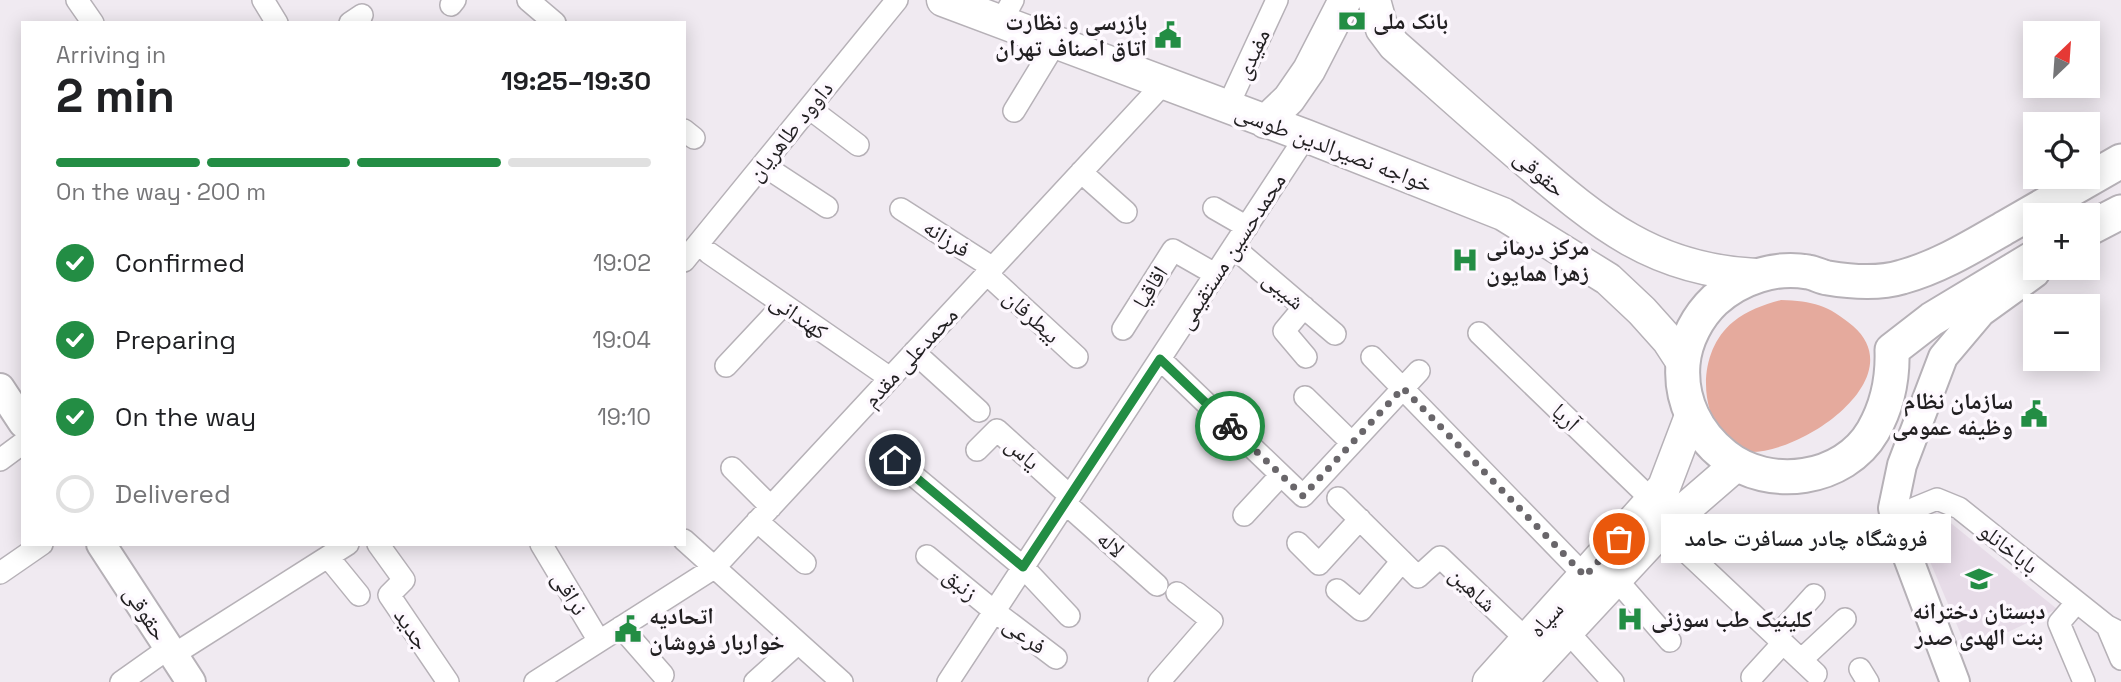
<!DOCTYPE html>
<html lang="en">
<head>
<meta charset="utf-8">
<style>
	:root { --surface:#fff; --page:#f6f6f6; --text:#202124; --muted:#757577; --line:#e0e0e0; --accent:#238d44 }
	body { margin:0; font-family:"Space Grotesk","Noto Naskh Arabic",sans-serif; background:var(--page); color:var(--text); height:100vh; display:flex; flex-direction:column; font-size:26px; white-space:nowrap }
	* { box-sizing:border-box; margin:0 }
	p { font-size:23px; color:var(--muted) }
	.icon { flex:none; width:38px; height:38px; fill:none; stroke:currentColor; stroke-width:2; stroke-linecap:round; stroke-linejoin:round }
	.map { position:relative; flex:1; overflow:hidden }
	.panel { position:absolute; left:21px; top:21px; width:665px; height:525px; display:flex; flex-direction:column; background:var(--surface); border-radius:0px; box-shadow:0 4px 18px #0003 }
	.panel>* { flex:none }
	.needle { width:46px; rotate:25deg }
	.controls { position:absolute; left:2023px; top:21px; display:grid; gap:14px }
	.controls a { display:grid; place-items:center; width:77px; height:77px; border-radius:0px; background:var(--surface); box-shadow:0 4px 18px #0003; font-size:35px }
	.pin { position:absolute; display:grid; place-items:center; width:60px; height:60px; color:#fff; margin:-30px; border:4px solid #fff; border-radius:50%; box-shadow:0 2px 7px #0007 }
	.courier { position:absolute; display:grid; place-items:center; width:70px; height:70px; margin:-35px; border:5px solid #238d44; border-radius:50%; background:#fff; color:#222; box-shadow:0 2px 9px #0007 }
	.bubble { position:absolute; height:49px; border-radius:0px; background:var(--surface); box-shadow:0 4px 18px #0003; font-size:23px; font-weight:600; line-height:49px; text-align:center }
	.overview em { font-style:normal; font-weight:600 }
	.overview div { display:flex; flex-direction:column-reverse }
	.overview { display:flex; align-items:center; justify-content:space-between; height:119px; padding:0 35px }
	h1 { font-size:46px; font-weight:600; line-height:52px }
	.bar { display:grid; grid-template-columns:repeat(4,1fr); gap:10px 7px; align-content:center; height:84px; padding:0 35px }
	.bar i { height:9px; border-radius:5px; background:var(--line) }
	.bar .active { background:var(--accent) }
	.bar p { grid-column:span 4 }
	ol { padding:0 35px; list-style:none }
	li { display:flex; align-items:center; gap:21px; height:77px }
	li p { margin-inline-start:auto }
	li .icon { padding:7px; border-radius:50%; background:var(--accent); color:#fff; stroke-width:4 }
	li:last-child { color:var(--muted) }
	li i { width:38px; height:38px; border:4px solid var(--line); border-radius:50% }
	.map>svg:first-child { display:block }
	.built { fill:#e7dce8 }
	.green { fill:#e5aa9d }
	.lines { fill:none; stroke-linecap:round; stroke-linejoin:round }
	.minor-casing { stroke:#b6b1b7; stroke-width:24 }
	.secondary-casing { stroke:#b6b1b7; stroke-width:32 }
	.primary-casing { stroke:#b6b1b7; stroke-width:35 }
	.trunk-casing { stroke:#b6b1b7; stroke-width:37 }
	.minor { stroke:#fff; stroke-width:21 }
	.secondary { stroke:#fff; stroke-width:28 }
	.primary { stroke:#fff; stroke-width:32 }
	.trunk { stroke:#fff; stroke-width:33 }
	.done { stroke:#69666a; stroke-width:7; stroke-dasharray:0 12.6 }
	.route { stroke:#238d44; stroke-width:9 }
	.labels { text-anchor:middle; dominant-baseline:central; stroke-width:7; stroke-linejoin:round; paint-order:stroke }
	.poi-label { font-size:23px; font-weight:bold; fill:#211f21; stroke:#fdf8fe; text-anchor:start }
	.street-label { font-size:23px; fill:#211f21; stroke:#fdf8fe }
</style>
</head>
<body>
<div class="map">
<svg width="2121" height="682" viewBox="0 0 2121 682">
	<rect width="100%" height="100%" fill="#f0eaf1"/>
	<path class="built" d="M 1943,519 L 1952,524 L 2057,609 L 1968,651 L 1920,538 L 1927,526 Z"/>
	<path class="green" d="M 1781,300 C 1813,301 1828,305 1853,326 C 1921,385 1768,476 1730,446 C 1727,443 1724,437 1721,433 C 1698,401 1701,348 1733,322 C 1748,310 1763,305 1781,300 Z"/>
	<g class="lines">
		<defs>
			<path id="minor" d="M 77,0 L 93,23
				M 263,0 L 277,23
				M 528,0 L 555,23
				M 451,5 L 455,0
				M 1001,22 L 1013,0
				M 350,23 L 362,15
				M 809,108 L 858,145
				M 1227,108 L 1277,0
				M 1014,111 L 1056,42
				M 684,130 L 694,138
				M 763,165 L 827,207
				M 1081,172 L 1126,212
				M 1214,208 L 1247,227
				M 901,209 L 993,268
				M 1233,247 L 1335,334
				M 709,253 L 890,378
				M 684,261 L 897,0
				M 987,274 L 1077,357
				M 1304,307 L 1284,331 L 1306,357
				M 1123,329 L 1173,250 L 1215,274
				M 1479,333 L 1653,501
				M 914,352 L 979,411
				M 1372,357 L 1585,576
				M 1160,359 L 1303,496 L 1419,371
				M 726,366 L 783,305
				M 1305,397 L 1352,443
				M 977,450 L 997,430 L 1070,496
				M 0,460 L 23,443
				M 895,460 L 1023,567 L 1069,616
				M 732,468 L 771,507
				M 1338,498 L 1418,577 L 1440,557 L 1527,640
				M 1065,503 L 1157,585
				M 1244,515 L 1281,475
				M 757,521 L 805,563
				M 1662,529 L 1816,674
				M 1898,531 L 1915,508 L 1937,499 L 1959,508 L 2107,626 L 2121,633
				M 684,540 L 842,682
				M 1298,543 L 1319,564 L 1360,519
				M 378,544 L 404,580 L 389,595 L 448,682
				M 541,544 L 599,641
				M 927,556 L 994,611 L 1056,658
				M 328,557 L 359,595
				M 0,573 L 42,544
				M 1615,578 L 1670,641
				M 1337,590 L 1361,610 L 1402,561
				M 2077,602 L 2059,623 L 2084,682
				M 2107,626 L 2121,659
				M 621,627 L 663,675
				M 1567,631 L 1613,682
				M 1776,637 L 1814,595
				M 173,655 L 348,544
				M 1801,660 L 1845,619
				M 1860,669 L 1868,682
				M 1752,677 L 1783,643
				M 121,682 L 169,648
				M 535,682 L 714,568 L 1164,83
				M 755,682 L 798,643
				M 948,682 L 1306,136
				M 1159,682 L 1212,621 L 1177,593"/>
			<path id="secondary" d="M 0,388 L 23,423
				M 101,544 L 191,682
				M 1955,682 L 1898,531 L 1893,508 L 1902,465 L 1943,357 L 1981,312 L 2035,273"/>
			<path id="primary" d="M 943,0 L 1306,136 L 1503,214 L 1608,279 L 1642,311 L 1668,340 L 1683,363
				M 1374,0 L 1382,29 L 1394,45 C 1436,82 1477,119 1519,155 C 1595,220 1650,270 1756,275
				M 1265,122 L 1289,99 L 1309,70 L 1345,0
				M 1489,682 L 1664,487 L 1691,416
				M 1520,682 L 1662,529 L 1736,465"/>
			<path id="trunk" d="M 2088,229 L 2121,212
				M 2035,257 L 1932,319 L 1892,350 C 1893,379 1888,405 1873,431 C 1844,481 1769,491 1725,456 C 1697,434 1680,401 1683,364 C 1685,340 1698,316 1715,300 C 1740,278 1775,266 1808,272 C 1815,273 1821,277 1828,278 C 1852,282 1879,284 1902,277 C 1939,267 1973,246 2006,227 C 2045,205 2083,183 2121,161"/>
		</defs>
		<use href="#minor" class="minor-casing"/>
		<use href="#secondary" class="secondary-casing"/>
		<use href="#primary" class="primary-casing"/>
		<use href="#trunk" class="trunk-casing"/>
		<use href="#minor" class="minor"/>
		<use href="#secondary" class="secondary"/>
		<use href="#primary" class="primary"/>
		<use href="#trunk" class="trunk"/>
	</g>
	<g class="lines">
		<path class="done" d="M 1230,426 L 1303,496 L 1403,388 L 1585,576 L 1619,539"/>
		<path class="route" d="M 895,460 L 1023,567 L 1160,359 L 1230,426"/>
	</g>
	<defs>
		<symbol id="bank-bare" viewBox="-9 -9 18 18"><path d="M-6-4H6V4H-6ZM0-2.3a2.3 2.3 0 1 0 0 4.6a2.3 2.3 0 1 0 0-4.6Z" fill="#238d44" stroke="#fdf8fe" stroke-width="2.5" paint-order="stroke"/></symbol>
		<symbol id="civic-bare" viewBox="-9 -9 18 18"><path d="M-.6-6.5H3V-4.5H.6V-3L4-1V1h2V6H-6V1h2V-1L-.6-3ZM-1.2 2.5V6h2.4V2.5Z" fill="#238d44" stroke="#fdf8fe" stroke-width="2.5" paint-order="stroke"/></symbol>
		<symbol id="hospital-bare" viewBox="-9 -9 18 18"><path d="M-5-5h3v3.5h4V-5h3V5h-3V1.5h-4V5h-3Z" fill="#238d44" stroke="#fdf8fe" stroke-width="2.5" paint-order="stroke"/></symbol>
		<symbol id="school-bare" viewBox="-9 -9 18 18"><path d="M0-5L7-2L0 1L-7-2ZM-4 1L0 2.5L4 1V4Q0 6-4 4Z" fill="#238d44" stroke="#fdf8fe" stroke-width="2.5" paint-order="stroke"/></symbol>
	</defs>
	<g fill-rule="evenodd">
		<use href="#bank-bare" x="1333" y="2" width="38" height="38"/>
		<use href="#civic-bare" x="1149" y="16" width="38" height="38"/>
		<use href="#hospital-bare" x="1446" y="241" width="38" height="38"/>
		<use href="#civic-bare" x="2015" y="395" width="38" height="38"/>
		<use href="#school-bare" x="1960" y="560" width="38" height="38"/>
		<use href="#hospital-bare" x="1611" y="600" width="38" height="38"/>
		<use href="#civic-bare" x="609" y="610" width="38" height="38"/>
	</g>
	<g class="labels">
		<g class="poi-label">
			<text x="1373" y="21">بانک ملی</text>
			<text x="1147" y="22" text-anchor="end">بازرسی و نظارت<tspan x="1147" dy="26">اتاق اصناف تهران</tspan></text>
			<text x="1486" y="247">مرکز درمانی<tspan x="1486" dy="26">زهرا همایون</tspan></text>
			<text x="2013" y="401" text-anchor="end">سازمان نظام<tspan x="2013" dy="26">وظیفه عمومی</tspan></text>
			<text x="1979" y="611" text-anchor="middle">دبستان دخترانه<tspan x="1979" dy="26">بنت الهدی صدر</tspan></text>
			<text x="649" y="616">اتحادیه<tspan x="649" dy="26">خواربار فروشان</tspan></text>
			<text x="1651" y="619">کلینیک طب سوزنی</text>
		</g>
		<g class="street-label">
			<text transform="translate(1252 54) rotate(-65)">مفیدی</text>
			<text transform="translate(790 131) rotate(-51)">داوود طاهریان</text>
			<text transform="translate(1334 148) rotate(21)">خواجه نصیرالدین طوسی</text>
			<text transform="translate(1540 173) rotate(41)">حقوقی</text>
			<text transform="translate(947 238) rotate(33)">فرزانه</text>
			<text transform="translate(1231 251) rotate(-57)">محمدحسین مستقیمی</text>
			<text transform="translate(1150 287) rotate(-58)">اقاقیا</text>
			<text transform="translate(1284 290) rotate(40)">شیبی</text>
			<text transform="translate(799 316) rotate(35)">کهندانی</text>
			<text transform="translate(1032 316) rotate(43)">بیطرفان</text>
			<text transform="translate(910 357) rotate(-47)">محمدعلی مقدم</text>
			<text transform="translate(1566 417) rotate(44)">آریا</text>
			<text transform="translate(1023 453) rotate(42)">یاس</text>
			<text transform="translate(1111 544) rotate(42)">لاله</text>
			<text transform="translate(2009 548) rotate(38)">باباخانلو</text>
			<text transform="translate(961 584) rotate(40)">زنبق</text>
			<text transform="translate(1473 589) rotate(43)">شاهین</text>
			<text transform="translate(570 593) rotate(59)">نراقی</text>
			<text transform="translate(146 613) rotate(57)">حقوقی</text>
			<text transform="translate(1546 619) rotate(-48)">سپاه</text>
			<text transform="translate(412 629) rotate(56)">جدید</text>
			<text transform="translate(1025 635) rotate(37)">فرعی</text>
		</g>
	</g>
</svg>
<div class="controls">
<a><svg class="needle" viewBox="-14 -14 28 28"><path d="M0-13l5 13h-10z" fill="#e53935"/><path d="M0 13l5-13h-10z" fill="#757577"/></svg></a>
<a><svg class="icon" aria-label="locate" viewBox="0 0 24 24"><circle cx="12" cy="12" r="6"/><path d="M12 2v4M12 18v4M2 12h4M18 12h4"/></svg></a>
<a>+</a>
<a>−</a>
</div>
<div class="pin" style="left:1619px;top:539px;background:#ea580c"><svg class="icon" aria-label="bag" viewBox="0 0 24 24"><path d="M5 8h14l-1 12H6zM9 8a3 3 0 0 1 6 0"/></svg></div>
<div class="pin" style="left:895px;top:460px;background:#1f2937"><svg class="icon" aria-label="home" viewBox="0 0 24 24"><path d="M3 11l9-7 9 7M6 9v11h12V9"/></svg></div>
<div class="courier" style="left:1230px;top:426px"><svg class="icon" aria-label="bike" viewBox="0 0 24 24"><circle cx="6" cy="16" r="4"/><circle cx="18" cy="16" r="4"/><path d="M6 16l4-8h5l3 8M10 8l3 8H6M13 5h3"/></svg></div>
<div class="bubble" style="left:1661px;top:514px;width:290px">فروشگاه چادر مسافرت حامد</div>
<section class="panel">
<div class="overview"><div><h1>2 min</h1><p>Arriving in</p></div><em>19:25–19:30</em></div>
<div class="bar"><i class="active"></i><i class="active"></i><i class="active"></i><i></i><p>On the way · 200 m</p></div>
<ol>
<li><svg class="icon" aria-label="check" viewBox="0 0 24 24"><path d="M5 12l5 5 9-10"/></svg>Confirmed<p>19:02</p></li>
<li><svg class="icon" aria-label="check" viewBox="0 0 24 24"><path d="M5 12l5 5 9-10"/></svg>Preparing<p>19:04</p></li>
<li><svg class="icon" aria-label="check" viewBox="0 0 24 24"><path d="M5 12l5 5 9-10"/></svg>On the way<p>19:10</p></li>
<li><i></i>Delivered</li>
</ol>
</section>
</div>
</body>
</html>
